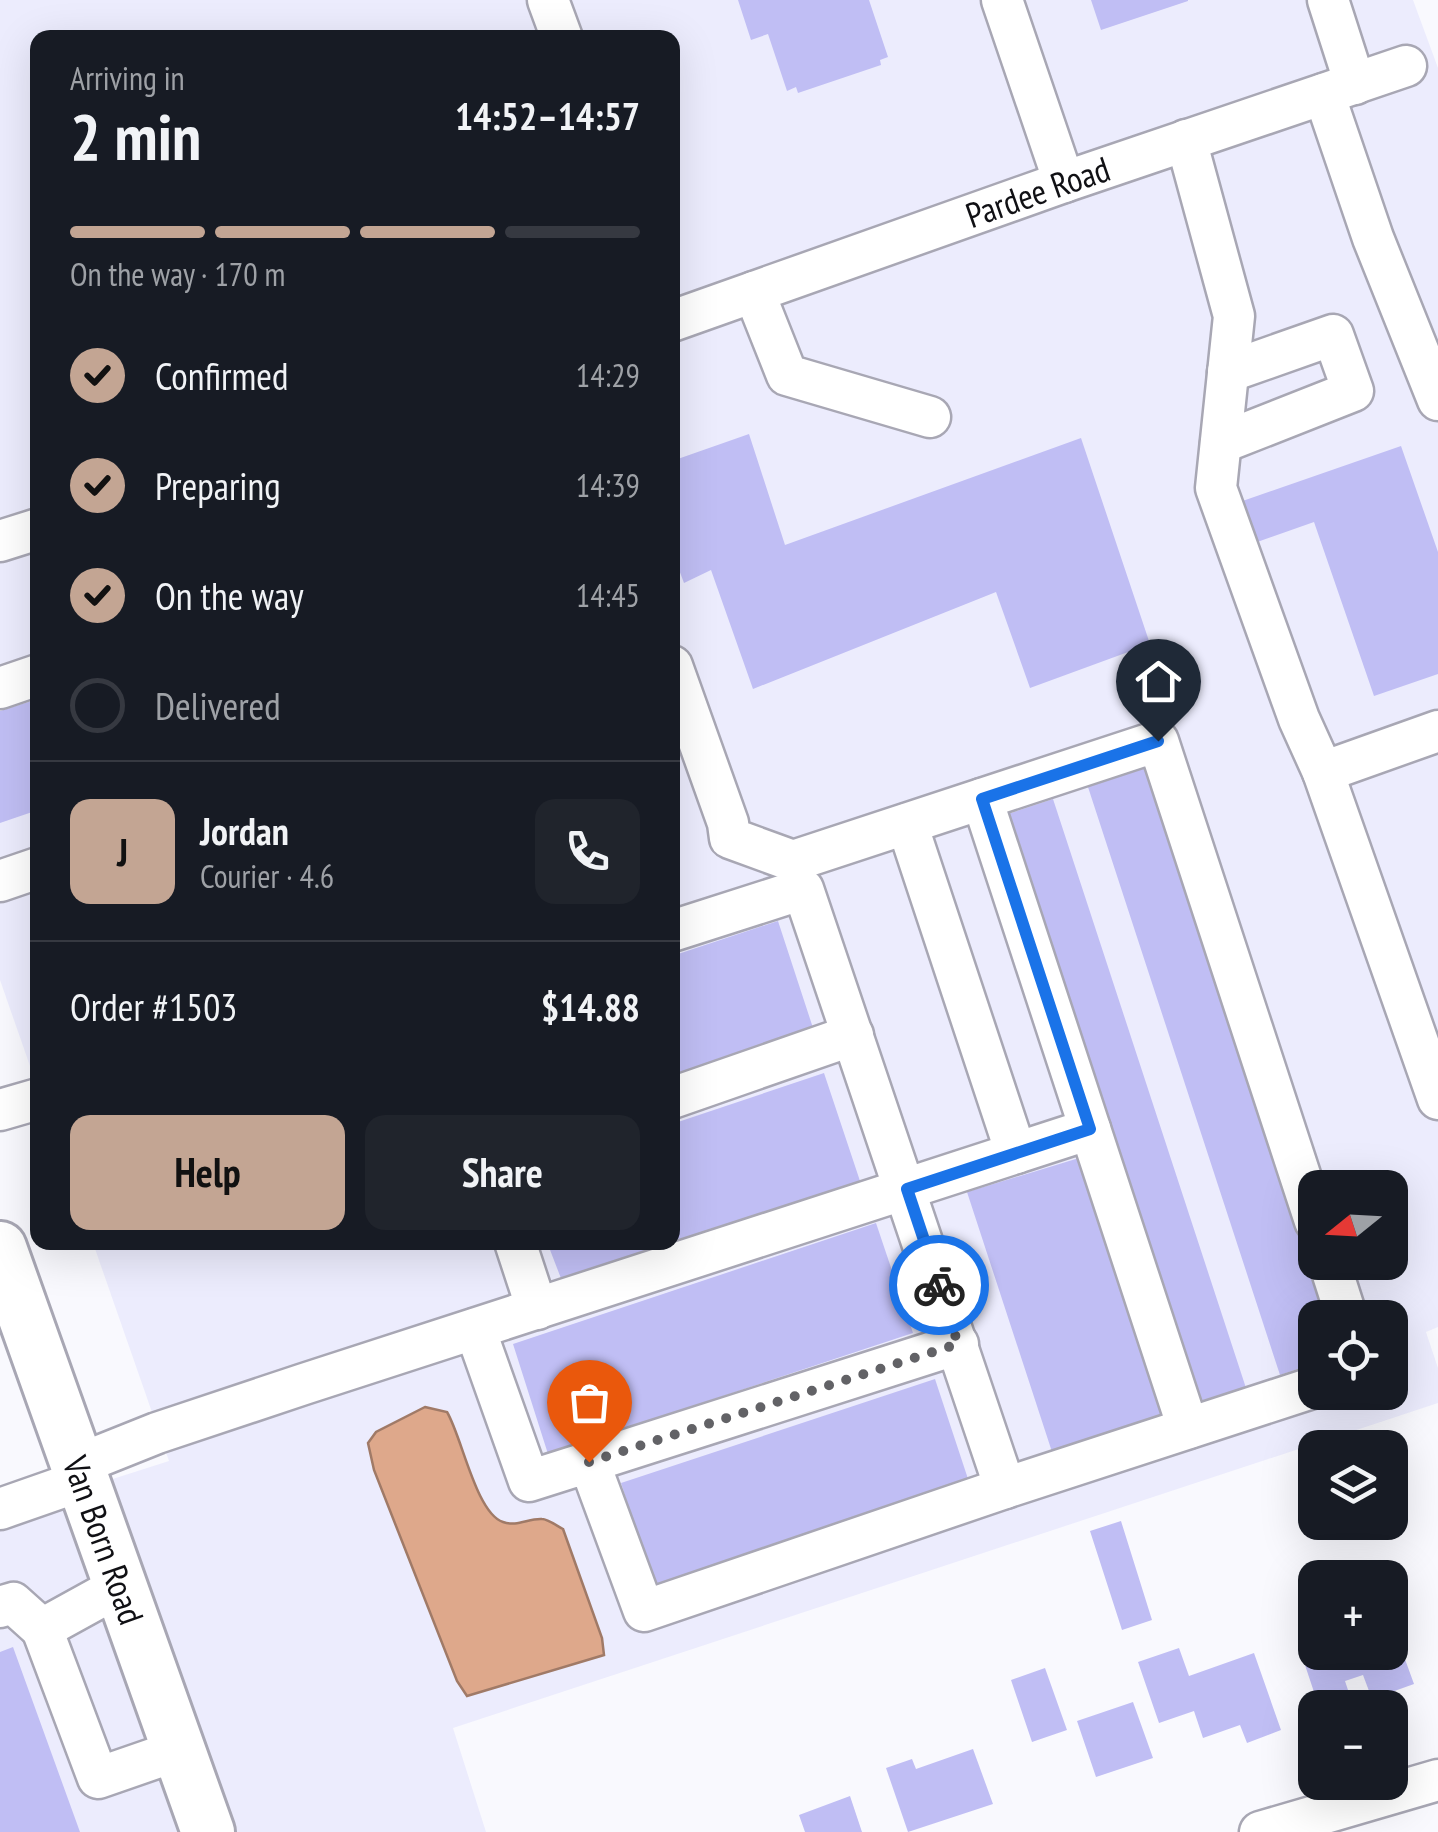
<!DOCTYPE html>
<html lang="en">
<head>
<meta charset="utf-8">
<style>
	:root { --surface:#171b24; --page:#20242c; --text:#f1f3f6; --muted:#9ea1a6; --line:#363941; --accent:#c3a593 }
	body { margin:0; font-family:"PT Sans Narrow",sans-serif; background:var(--page); color:var(--text); height:100vh; display:flex; flex-direction:column; font-size:38px; white-space:nowrap }
	* { box-sizing:border-box; margin:0 }
	p { font-size:32px; color:var(--muted) }
	.icon { flex:none; width:55px; height:55px; fill:none; stroke:currentColor; stroke-width:2; stroke-linecap:round; stroke-linejoin:round }
	.map { position:relative; flex:1; overflow:hidden }
	.side { position:absolute; left:30px; top:30px; width:650px; height:1220px; display:flex; flex-direction:column; background:var(--surface); border-radius:20px; box-shadow:0 10px 40px #0002 }
	.side>* { flex:none }
	.needle { width:65px; rotate:252deg }
	.controls { position:absolute; left:1298px; top:1170px; display:grid; gap:20px }
	.controls a { display:grid; place-items:center; width:110px; height:110px; border-radius:20px; background:var(--surface); box-shadow:0 10px 40px #0002; font-size:50px }
	.pin { position:absolute; display:grid; place-items:center; width:85px; height:85px; color:#fff; margin:-102px -42px; border-radius:50% 50% 50% 0; rotate:-45deg; box-shadow:0 0 10px #0007 }
	.pin .icon { rotate:45deg }
	.courier { position:absolute; display:grid; place-items:center; width:100px; height:100px; margin:-50px; border:8px solid #1a73e8; border-radius:50%; background:#fff; color:#222; box-shadow:0 2px 12px #0007 }
	.overview em { font-style:normal; font-weight:600 }
	.overview div { display:flex; flex-direction:column-reverse }
	.overview { display:flex; align-items:center; justify-content:space-between; height:170px; padding:0 40px }
	h1 { font-size:65px; font-weight:600; line-height:75px }
	.bar { display:grid; grid-template-columns:repeat(4,1fr); gap:15px 10px; align-content:center; height:120px; padding:0 40px }
	.bar i { height:12px; border-radius:8px; background:var(--line) }
	.bar .active { background:var(--accent) }
	.bar p { grid-column:span 4 }
	.line { display:flex; align-items:center; gap:25px; padding:0 40px; border-top:2px solid var(--line) }
	.line div { flex:1 }
	.round { display:grid; place-items:center; flex:none; width:105px; height:105px; border-radius:20px; background:var(--page) }
	ol { padding:0 40px; list-style:none }
	li { display:flex; align-items:center; gap:30px; height:110px }
	li p { margin-inline-start:auto }
	li .icon { padding:10px; border-radius:50%; background:var(--accent); color:#111; stroke-width:4 }
	li:last-child { color:var(--muted) }
	li i { width:55px; height:55px; border:5px solid var(--line); border-radius:50% }
	.cta { display:flex; gap:20px; margin-top:auto; padding:20px 40px }
	.cta a { flex:1; height:115px; border-radius:20px; background:var(--accent); color:#111; font-size:40px; font-weight:600; line-height:115px; text-align:center }
	.cta a+a { background:var(--page); color:var(--text) }
	.map>svg:first-child { display:block }
	.built { fill:#ececfd; fill-rule:evenodd }
	.water { fill:#dea88b; stroke:#a07a67; stroke-width:2.5 }
	.building { fill:#c0bef4 }
	.lines { fill:none; stroke-linecap:round; stroke-linejoin:round }
	.minor-casing { stroke:#a8a7b4; stroke-width:45 }
	.major-casing { stroke:#a8a7b4; stroke-width:58 }
	.minor { stroke:#fff; stroke-width:40 }
	.major { stroke:#fff; stroke-width:52 }
	.done { stroke:#626266; stroke-width:10; stroke-dasharray:0 18 }
	.route { stroke:#1a73e8; stroke-width:12 }
	.labels { text-anchor:middle; dominant-baseline:central; stroke-width:9; stroke-linejoin:round; paint-order:stroke }
	.street-label { font-size:35px; fill:#101014; stroke:#fff }
</style>
</head>
<body>
<div class="map">
<svg width="1438" height="1832" viewBox="0 0 1438 1832">
	<rect width="100%" height="100%" fill="#f9f9fe"/>
	<path class="built" d="M 0,0 L 1413,0 L 1438,68 L 1438,1327 L 1426,1332 L 1438,1368 L 1438,1403 L 453,1728 L 486,1832 L 0,1832 L 0,1515 L 169,1461 L 93,1243 L 672,1242 L 672,38 L 38,38 L 37,1086 L 0,980 ZM 1315,1188 L 1390,1188 L 1390,1262 L 1315,1262 ZM 1315,1318 L 1390,1318 L 1390,1392 L 1315,1392 Z"/>
	<path class="water" d="M 425,1407 L 447,1412 C 462,1437 476,1513 503,1522 C 517,1527 529,1518 542,1519 C 548,1519 557,1526 563,1529 L 602,1638 L 604,1655 L 467,1696 L 457,1681 L 374,1470 L 368,1443 L 376,1432 Z"/>
	<path class="building" d="M 738,0 L 869,0 L 888,57 L 880,60 L 881,65 L 798,93 L 796,87 L 787,91 L 768,34 L 751,40 Z
		M 1091,0 L 1188,0 L 1188,1 L 1101,30 Z
		M 749,434 L 785,545 L 1081,438 L 1150,644 L 1030,688 L 996,592 L 753,689 L 711,570 L 684,583 L 672,551 L 672,461 Z
		M 1401,446 L 1438,552 L 1438,674 L 1374,696 L 1314,522 L 1246,546 L 1231,505 Z
		M 38,699 L 38,810 L 0,823 L 0,711 Z
		M 1149,764 L 1330,1318 L 1315,1318 L 1315,1363 L 1280,1375 L 1087,784 Z
		M 1053,799 L 1246,1388 L 1201,1403 L 1008,814 Z
		M 778,921 L 814,1031 L 672,1077 L 672,956 Z
		M 824,1073 L 860,1181 L 562,1281 L 547,1242 L 672,1242 L 672,1124 Z
		M 1079,1158 L 1165,1422 L 1054,1458 L 967,1192 Z
		M 876,1223 L 913,1333 L 548,1454 L 513,1344 Z
		M 935,1379 L 972,1491 L 657,1594 L 621,1483 Z
		M 1121,1521 L 1152,1620 L 1122,1630 L 1090,1531 Z
		M 1390,1618 L 1414,1684 L 1372,1699 L 1363,1675 L 1345,1681 L 1348,1690 L 1317,1701 L 1304,1662 L 1329,1652 L 1336,1652 L 1339,1662 L 1357,1656 L 1355,1652 L 1390,1652 Z
		M 13,1647 L 80,1832 L 0,1832 L 0,1652 Z
		M 1179,1648 L 1189,1676 L 1254,1653 L 1281,1730 L 1247,1743 L 1240,1725 L 1203,1738 L 1194,1711 L 1159,1723 L 1138,1662 Z
		M 1045,1668 L 1067,1730 L 1032,1742 L 1011,1680 Z
		M 1133,1702 L 1153,1758 L 1096,1777 L 1077,1721 Z
		M 973,1749 L 993,1804 L 908,1832 L 886,1768 L 912,1759 L 916,1769 Z
		M 850,1796 L 862,1832 L 805,1832 L 799,1815 Z"/>
	<g class="lines">
		<defs>
			<g id="minor">
				<path d="M 548,0 L 562,38"/>
				<path d="M 1002,0 L 1064,182"/>
				<path d="M 1328,0 L 1355,84"/>
				<path d="M 1324,94 L 1373,238 L 1438,400"/>
				<path d="M 1186,140 L 1234,316 L 1216,488 L 1299,719 L 1323,772 L 1438,731"/>
				<path d="M 754,292 L 787,375 L 930,417"/>
				<path id="s1" d="M 672,321 L 1064,182 L 1406,66"/>
				<path d="M 1221,443 L 1353,391 L 1333,335 L 1228,372"/>
				<path d="M 0,541 L 38,529"/>
				<path d="M 672,666 L 728,823 L 730,838 L 793,861 L 1158,741 L 1315,1221"/>
				<path d="M 0,688 L 38,675"/>
				<path d="M 1323,772 L 1438,1099"/>
				<path d="M 982,799 L 1188,1428"/>
				<path d="M 907,824 L 1016,1153"/>
				<path d="M 0,881 L 38,868"/>
				<path d="M 672,1098 L 853,1035"/>
				<path d="M 0,1110 L 38,1099"/>
				<path d="M 515,1242 L 537,1309"/>
				<path d="M 1329,1262 L 1347,1318"/>
				<path d="M 475,1329 L 529,1481 L 589,1462 L 644,1611 L 1005,1488 L 803,889 L 672,931"/>
				<path d="M 589,1462 L 958,1344"/>
				<path d="M 77,1465 L 157,1433 L 304,1384 L 1090,1129"/>
				<path d="M 1005,1488 L 1315,1387"/>
				<path d="M 0,1509 L 83,1480"/>
				<path d="M 120,1586 L 42,1629 L 98,1778 L 179,1750"/>
				<path d="M 0,1607 L 13,1603 L 42,1629"/>
				<path d="M 1260,1832 L 1438,1780"/>
			</g>
			<g id="major">
				<path id="s2" d="M 0,1248 L 208,1832"/>
			</g>
		</defs>
		<use href="#minor" class="minor-casing"/>
		<use href="#major" class="major-casing"/>
		<use href="#minor" class="minor"/>
		<use href="#major" class="major"/>
	</g>
	<g class="lines">
		<path class="done" d="M 589,1462 L 958,1344 L 939,1285"/>
		<path class="route" d="M 939,1285 L 907,1189 L 1090,1129 L 982,799 L 1158,741"/>
	</g>
	<g class="labels">
		<g class="street-label">
			<text stroke="none"><textPath href="#s1" startOffset="388">Pardee Road</textPath></text>
			<text stroke="none"><textPath href="#s2" startOffset="310">Van Born Road</textPath></text>
		</g>
	</g>
</svg>
<div class="controls">
<a><svg class="needle" viewBox="-14 -14 28 28"><path d="M0-13l5 13h-10z" fill="#e53935"/><path d="M0 13l5-13h-10z" fill="#9ea1a6"/></svg></a>
<a><svg class="icon" aria-label="locate" viewBox="0 0 24 24"><circle cx="12" cy="12" r="6"/><path d="M12 2v4M12 18v4M2 12h4M18 12h4"/></svg></a>
<a><svg class="icon" aria-label="layers" viewBox="0 0 24 24"><path d="M12 4l9 5-9 5-9-5zM3 14l9 5 9-5"/></svg></a>
<a>+</a>
<a>−</a>
</div>
<div class="pin" style="left:589px;top:1462px;background:#ea580c"><svg class="icon" aria-label="bag" viewBox="0 0 24 24"><path d="M5 8h14l-1 12H6zM9 8a3 3 0 0 1 6 0"/></svg></div>
<div class="pin" style="left:1158px;top:741px;background:#1f2937"><svg class="icon" aria-label="home" viewBox="0 0 24 24"><path d="M3 11l9-7 9 7M6 9v11h12V9"/></svg></div>
<div class="courier" style="left:939px;top:1285px"><svg class="icon" aria-label="bike" viewBox="0 0 24 24"><circle cx="6" cy="16" r="4"/><circle cx="18" cy="16" r="4"/><path d="M6 16l4-8h5l3 8M10 8l3 8H6M13 5h3"/></svg></div>
<section class="side">
<div class="overview"><div><h1>2 min</h1><p>Arriving in</p></div><em>14:52–14:57</em></div>
<div class="bar"><i class="active"></i><i class="active"></i><i class="active"></i><i></i><p>On the way · 170 m</p></div>
<ol>
<li><svg class="icon" aria-label="check" viewBox="0 0 24 24"><path d="M5 12l5 5 9-10"/></svg>Confirmed<p>14:29</p></li>
<li><svg class="icon" aria-label="check" viewBox="0 0 24 24"><path d="M5 12l5 5 9-10"/></svg>Preparing<p>14:39</p></li>
<li><svg class="icon" aria-label="check" viewBox="0 0 24 24"><path d="M5 12l5 5 9-10"/></svg>On the way<p>14:45</p></li>
<li><i></i>Delivered</li>
</ol>
<div class="line" style="height:180px"><b class="round" style="background:var(--accent);color:#111">J</b><div><b>Jordan</b><p>Courier · 4.6</p></div><a class="round"><svg class="icon" aria-label="phone" viewBox="0 0 24 24"><path d="M5 4h4l2 5-3 2q2 4 5 5l2-3 5 2v4C11 20 4 13 5 4z"/></svg></a></div>
<div class="line" style="height:130px"><div>Order #1503</div><b>$14.88</b></div>
<div class="cta"><a>Help</a><a>Share</a></div>
</section>
</div>
</body>
</html>
